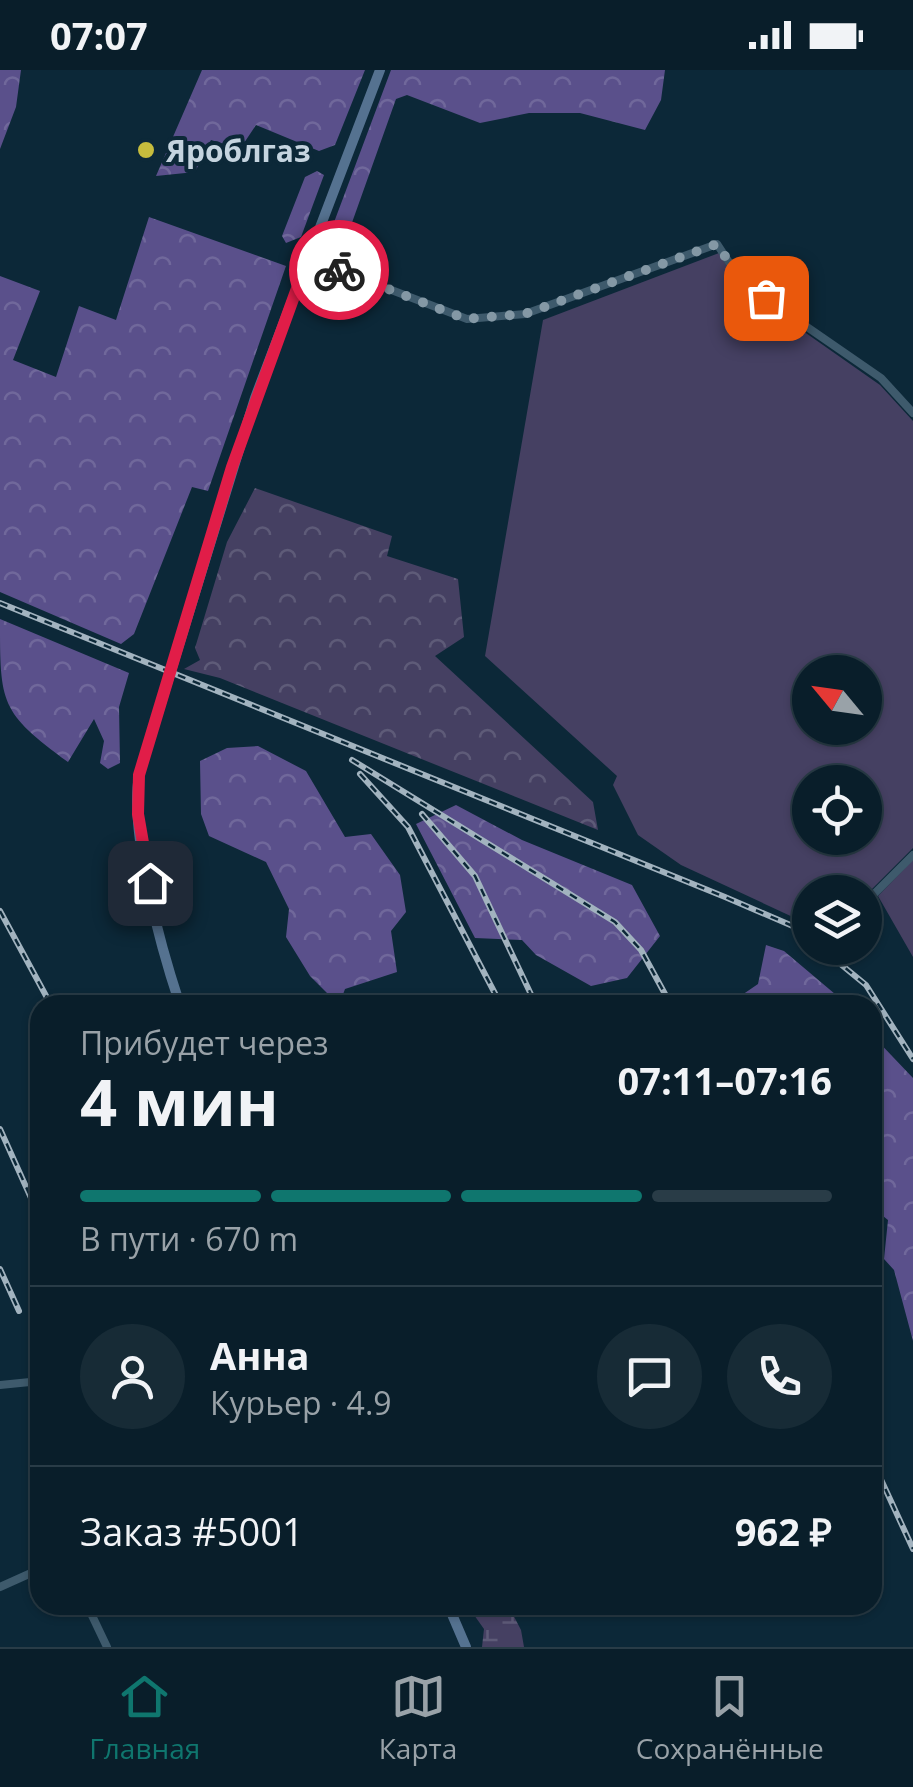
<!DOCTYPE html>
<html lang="ru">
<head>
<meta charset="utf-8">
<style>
	:root { --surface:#091e2a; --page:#172b36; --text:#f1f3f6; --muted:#99a2a8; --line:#293c47; --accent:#0f766e }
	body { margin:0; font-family:"Open Sans",sans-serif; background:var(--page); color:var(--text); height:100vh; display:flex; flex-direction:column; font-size:38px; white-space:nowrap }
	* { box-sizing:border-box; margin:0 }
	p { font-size:32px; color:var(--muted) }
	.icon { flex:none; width:55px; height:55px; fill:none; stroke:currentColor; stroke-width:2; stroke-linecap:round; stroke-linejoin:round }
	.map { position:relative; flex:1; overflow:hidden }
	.details { position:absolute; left:30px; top:925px; width:852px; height:620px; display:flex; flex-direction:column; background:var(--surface); border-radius:30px; box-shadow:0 2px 8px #0004,0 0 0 2px var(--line) }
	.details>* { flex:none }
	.needle { width:65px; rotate:299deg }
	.fabs { position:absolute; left:792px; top:585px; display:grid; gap:20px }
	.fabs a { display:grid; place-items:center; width:90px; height:90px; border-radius:50%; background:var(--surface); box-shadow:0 2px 8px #0004,0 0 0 2px var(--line); font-size:50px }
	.pin { position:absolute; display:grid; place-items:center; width:85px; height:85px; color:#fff; margin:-42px; border-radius:20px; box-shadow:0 5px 15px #0006 }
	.courier { position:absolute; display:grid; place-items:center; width:100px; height:100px; margin:-50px; border:8px solid #e11d48; border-radius:50%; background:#fff; color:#222; box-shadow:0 2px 12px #0007 }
	.head em { font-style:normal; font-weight:700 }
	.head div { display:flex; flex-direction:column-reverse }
	.head { display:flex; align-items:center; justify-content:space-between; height:170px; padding:0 50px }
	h1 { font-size:65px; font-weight:700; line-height:75px }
	.bar { display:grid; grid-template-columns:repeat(4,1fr); gap:15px 10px; align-content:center; height:120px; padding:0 50px }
	.bar i { height:12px; border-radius:8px; background:var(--line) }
	.bar .active { background:var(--accent) }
	.bar p { grid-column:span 4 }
	.line { display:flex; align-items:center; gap:25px; padding:0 50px; border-top:2px solid var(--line) }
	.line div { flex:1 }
	.round { display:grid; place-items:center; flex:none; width:105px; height:105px; border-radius:52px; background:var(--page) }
	.status { display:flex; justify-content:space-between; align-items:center; height:70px; padding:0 50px; background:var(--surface); direction:ltr }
	.status svg { height:28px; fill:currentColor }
	.menu { display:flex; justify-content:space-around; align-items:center; height:140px; border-top:2px solid var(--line); background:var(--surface); font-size:28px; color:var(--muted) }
	.menu a { display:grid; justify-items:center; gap:5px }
	.menu .active { color:var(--accent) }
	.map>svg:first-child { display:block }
	.green { fill:#454062; fill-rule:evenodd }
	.forest { fill:url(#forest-crowns) }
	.wetland { fill:url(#wetland-marsh) }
	.park { fill:url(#park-crowns) }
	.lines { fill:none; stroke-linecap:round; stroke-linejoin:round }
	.minor { stroke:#3e5a6c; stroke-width:8 }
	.secondary { stroke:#557290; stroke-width:10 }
	.rail-casing { stroke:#a2b3bf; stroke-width:6 }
	.rail { stroke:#0c2838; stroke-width:2.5; stroke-dasharray:8; stroke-linecap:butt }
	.done { stroke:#8498a5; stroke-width:10; stroke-dasharray:0 18 }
	.route { stroke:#e11d48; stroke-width:12 }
	.poi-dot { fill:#c6bc3d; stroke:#0c2838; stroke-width:4 }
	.labels { text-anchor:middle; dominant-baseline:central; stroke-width:8; stroke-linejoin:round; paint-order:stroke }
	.poi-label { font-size:30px; font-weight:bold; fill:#c5d4df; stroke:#0c2838; text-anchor:start }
</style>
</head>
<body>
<div class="status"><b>07:07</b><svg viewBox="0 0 49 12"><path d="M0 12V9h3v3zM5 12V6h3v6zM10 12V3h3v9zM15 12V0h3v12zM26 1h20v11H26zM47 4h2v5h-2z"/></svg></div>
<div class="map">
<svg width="913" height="1577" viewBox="0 0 913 1577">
	<defs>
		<pattern id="forest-crowns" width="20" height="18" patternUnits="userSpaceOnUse" patternTransform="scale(2.5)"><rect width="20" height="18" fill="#5a508b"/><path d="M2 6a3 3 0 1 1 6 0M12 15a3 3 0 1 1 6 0" fill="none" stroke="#70689b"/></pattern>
		<pattern id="wetland-marsh" width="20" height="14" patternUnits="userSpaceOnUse" patternTransform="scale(2.5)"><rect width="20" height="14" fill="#454062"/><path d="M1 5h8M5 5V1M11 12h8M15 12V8" fill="none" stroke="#5e5b78"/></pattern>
		<pattern id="park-crowns" width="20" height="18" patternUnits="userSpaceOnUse" patternTransform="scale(2.5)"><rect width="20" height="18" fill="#454062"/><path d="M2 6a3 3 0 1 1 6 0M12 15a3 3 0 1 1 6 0" fill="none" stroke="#5e5b78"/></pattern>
	</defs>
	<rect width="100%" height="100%" fill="#0c2838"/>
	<path class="green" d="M 719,183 L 739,216 L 880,315 L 913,351 L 913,778 L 865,826 L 865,822 L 810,822 L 810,855 L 681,795 L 638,765 L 613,715 L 617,706 L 485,586 L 543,250 ZM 810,602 L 865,602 L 865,658 L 810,658 ZM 810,712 L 865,712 L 865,768 L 810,768 Z
		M 913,790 L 913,887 L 878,826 Z"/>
	<path class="forest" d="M 0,0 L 21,0 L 16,37 L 0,79 Z
		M 202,0 L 365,0 L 335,75 L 319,81 L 256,55 L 240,79 L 211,70 L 195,102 L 156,106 Z
		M 391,0 L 665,0 L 661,30 L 645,60 L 580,43 L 529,43 L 480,53 L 407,25 L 396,29 L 349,161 L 340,170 L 333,155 Z
		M 317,101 L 324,105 L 301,167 L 286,173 L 282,166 L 305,107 Z
		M 149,147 L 286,196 L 208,421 L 192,417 L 134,564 L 121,574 L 0,522 L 0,206 L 40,221 L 13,290 L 56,307 L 79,236 L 116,250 Z
		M 0,549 L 129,603 L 119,637 L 120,693 L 108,699 L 100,693 L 104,671 L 94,649 L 68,692 C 0,642 0,634 0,549 Z
		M 258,676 L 306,701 L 345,767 L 371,764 L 400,805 L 406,842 L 391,861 L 397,902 L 345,919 L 339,935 L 310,906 L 286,867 L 289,839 L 266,792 L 209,766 L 201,744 L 200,691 L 227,678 Z
		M 456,735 L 522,770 L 632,815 L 660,866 L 627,908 L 591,916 L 536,885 L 522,870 L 475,868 L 416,754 Z
		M 766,875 L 784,881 L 848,935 L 739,935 L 739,927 L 758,914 Z
		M 872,965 L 913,1008 L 913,1271 L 894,1200 L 884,1189 L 888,1150 L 873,1138 Z"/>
	<path class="wetland" d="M 467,1535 L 508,1535 L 521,1560 L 524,1577 L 482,1577 L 484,1559 Z"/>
	<path class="park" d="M 255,418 L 392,466 L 387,486 L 458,509 L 464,567 L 435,586 L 593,732 L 598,760 L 220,608 L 184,599 L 200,590 L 195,578 L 227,472 Z"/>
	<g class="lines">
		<path class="minor" d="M 308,188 L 467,249 L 525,244 L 717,174 L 742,212 L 881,308 L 913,343
			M 865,833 L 913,785
			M 0,1315 L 40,1311
			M 0,1517 L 40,1499
			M 87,1535 L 107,1577"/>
		<path class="secondary" d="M 180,935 C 161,878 129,763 139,705 L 255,328 L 380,0
			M 448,1535 L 466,1577"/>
		<defs>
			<path id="rail" d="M 0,533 L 725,827 L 795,857 L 810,869
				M 352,690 L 615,852 L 641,880 L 671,935
				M 360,704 L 408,757 L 501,935
				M 422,744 L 475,806 L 536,935
				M 0,841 L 51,935
				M 821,878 L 866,915 L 913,989
				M 0,1059 L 40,1148
				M 0,1199 L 19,1241
				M 872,1390 L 913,1479"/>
		</defs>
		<use href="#rail" class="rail-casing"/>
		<use href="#rail" class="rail"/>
	</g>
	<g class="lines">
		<path class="done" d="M 339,200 L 466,249 L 525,244 L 717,174 L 742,212 L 766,228"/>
		<path class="route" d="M 150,813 L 138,744 L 139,705 L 232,397 L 308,188 L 339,200"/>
	</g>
	<circle class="poi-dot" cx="146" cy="80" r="10"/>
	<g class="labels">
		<g class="poi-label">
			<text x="166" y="80">Яроблгаз</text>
		</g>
	</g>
</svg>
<div class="fabs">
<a><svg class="needle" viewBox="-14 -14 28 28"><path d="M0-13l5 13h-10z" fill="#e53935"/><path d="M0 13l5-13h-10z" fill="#99a2a8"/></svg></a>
<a><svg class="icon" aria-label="locate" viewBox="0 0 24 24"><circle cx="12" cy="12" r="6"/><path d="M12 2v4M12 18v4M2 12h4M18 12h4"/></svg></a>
<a><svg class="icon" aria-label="layers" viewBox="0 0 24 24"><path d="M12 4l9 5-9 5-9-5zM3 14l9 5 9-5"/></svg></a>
</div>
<div class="pin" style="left:766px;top:228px;background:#ea580c"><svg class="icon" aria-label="bag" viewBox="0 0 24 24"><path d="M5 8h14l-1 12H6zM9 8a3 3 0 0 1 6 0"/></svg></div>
<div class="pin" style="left:150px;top:813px;background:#1f2937"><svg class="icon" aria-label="home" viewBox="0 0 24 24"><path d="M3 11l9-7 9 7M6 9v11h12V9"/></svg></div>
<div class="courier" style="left:339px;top:200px"><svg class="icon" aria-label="bike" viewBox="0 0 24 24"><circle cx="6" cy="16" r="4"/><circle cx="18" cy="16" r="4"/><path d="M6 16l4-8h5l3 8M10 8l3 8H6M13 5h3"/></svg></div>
<section class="details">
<div class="head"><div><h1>4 мин</h1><p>Прибудет через</p></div><em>07:11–07:16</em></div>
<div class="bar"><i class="active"></i><i class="active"></i><i class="active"></i><i></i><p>В пути · 670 m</p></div>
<div class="line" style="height:180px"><a class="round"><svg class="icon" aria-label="person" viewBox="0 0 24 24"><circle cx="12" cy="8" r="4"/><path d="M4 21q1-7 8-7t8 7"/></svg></a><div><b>Анна</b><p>Курьер · 4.9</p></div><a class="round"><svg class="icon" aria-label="chat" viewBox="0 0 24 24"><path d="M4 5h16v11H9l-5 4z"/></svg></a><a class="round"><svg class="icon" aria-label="phone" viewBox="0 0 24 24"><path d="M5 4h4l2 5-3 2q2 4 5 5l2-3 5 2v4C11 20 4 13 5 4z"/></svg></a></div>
<div class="line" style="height:130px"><div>Заказ #5001</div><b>962 ₽</b></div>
</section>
</div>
<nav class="menu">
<a class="active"><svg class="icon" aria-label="home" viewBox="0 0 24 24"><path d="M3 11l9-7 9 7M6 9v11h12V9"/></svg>Главная</a>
<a><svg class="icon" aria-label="map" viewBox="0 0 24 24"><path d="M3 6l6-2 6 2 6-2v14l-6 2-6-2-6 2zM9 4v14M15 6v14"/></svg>Карта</a>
<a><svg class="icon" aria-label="saved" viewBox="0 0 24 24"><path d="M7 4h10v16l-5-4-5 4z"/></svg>Сохранённые</a>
</nav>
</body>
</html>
